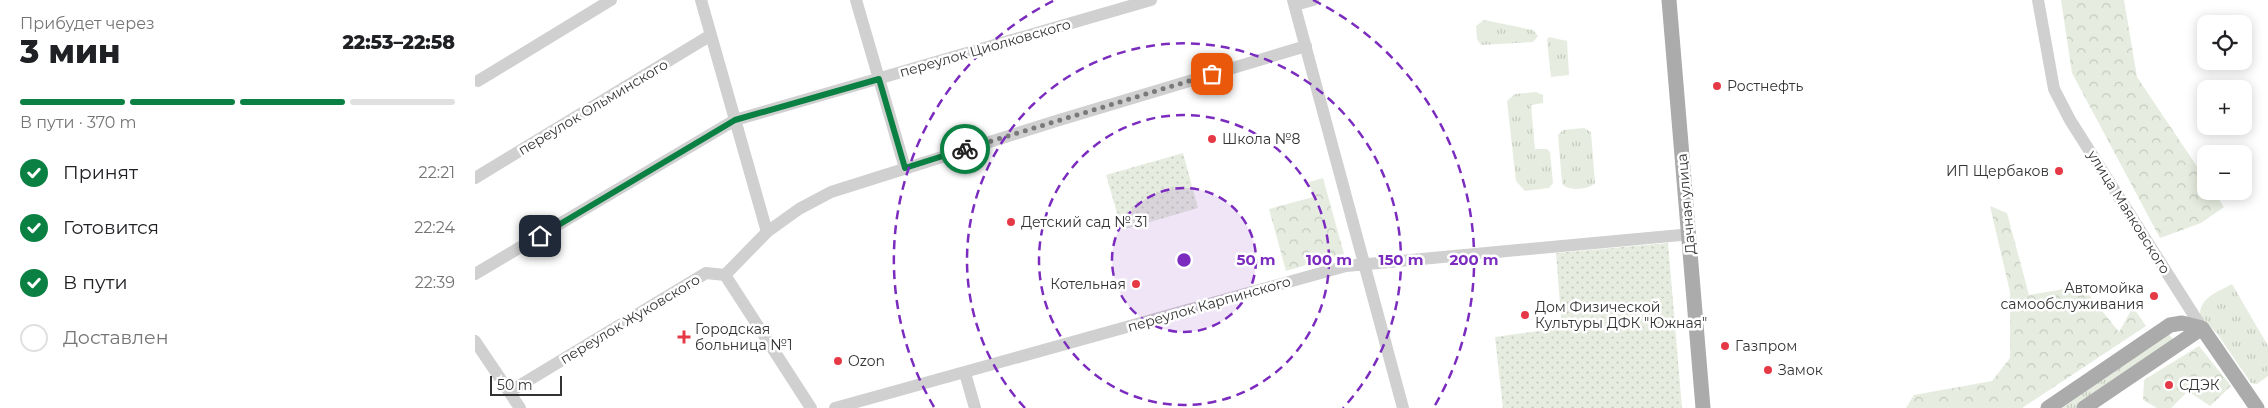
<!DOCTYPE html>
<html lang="ru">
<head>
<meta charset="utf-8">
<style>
	:root { --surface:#fff; --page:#f6f6f6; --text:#202124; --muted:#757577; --line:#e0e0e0; --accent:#0b8043 }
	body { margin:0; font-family:Montserrat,sans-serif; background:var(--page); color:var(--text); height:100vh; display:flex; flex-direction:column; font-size:19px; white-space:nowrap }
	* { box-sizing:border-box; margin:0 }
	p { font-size:16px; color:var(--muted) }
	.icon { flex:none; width:28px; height:28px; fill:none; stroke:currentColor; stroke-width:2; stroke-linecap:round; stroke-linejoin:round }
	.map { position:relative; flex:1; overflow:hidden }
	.details { display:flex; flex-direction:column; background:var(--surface); width:475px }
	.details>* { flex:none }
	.tools { position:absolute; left:1722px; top:15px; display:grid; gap:10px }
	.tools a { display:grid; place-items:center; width:55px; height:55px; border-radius:10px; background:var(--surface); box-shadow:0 2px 12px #0003; font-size:25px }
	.scale { position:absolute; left:15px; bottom:12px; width:72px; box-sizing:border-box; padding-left:5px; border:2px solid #333; border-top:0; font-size:14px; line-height:18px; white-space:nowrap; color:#333; -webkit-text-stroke:4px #fff; paint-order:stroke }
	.pin { position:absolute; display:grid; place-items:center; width:42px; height:42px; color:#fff; margin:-21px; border-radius:10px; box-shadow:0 2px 8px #0006 }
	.courier { position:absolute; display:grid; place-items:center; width:50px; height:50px; margin:-25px; border:4px solid #0b8043; border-radius:50%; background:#fff; color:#222; box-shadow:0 1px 6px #0007 }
	.summary em { font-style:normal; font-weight:800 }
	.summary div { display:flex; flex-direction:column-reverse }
	.summary { display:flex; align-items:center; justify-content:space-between; height:85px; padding:0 20px }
	h1 { font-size:32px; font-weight:800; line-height:38px }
	.bar { display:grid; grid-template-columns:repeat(4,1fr); gap:8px 5px; align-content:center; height:60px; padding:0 20px }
	.bar i { height:6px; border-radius:4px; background:var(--line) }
	.bar .current { background:var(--accent) }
	.bar p { grid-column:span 4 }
	ol { padding:0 20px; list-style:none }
	li { display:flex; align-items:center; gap:15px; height:55px }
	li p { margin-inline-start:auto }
	li .icon { padding:5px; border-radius:50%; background:var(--accent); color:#fff; stroke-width:4 }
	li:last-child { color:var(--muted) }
	li i { width:28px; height:28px; border:2px solid var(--line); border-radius:50% }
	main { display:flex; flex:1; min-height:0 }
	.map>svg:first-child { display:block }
	.grass { fill:url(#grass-tufts) }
	.forest { fill:url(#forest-crowns) }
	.park { fill:url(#park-dots) }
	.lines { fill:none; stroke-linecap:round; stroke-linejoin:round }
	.minor { stroke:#d0d0d0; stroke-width:12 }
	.major { stroke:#ababab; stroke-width:15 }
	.done { stroke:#7a7a7a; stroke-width:5; stroke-dasharray:0 9 }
	.route { stroke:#0b8043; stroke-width:6 }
	.ring { fill:none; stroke:#7b2cbf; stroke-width:2.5; stroke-dasharray:9 6 }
	.poi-dot { fill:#e63946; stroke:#fff; stroke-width:2 }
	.labels { text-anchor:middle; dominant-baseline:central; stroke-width:5; stroke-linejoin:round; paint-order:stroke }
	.street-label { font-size:14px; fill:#333; stroke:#fff }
	.poi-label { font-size:14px; fill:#333; stroke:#fff; text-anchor:start }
	.centre { fill:#7b2cbf; stroke:#fff; stroke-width:2.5 }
	.ring-label { font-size:15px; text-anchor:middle; font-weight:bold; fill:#7b2cbf; stroke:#fff; stroke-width:5; stroke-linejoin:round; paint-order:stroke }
</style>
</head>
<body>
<main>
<section class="details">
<div class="summary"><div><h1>3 мин</h1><p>Прибудет через</p></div><em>22:53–22:58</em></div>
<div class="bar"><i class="current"></i><i class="current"></i><i class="current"></i><i></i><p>В пути · 370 m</p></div>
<ol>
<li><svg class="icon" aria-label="check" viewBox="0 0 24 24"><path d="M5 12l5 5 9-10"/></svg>Принят<p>22:21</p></li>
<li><svg class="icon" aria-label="check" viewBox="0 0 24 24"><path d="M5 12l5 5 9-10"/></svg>Готовится<p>22:24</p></li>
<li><svg class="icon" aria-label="check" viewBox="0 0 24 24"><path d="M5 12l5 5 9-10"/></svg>В пути<p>22:39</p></li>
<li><i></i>Доставлен</li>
</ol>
</section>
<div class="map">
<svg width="1793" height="408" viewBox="0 0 1793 408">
	<defs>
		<pattern id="grass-tufts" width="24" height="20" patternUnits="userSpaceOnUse" patternTransform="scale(1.25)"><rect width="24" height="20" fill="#e6ecdf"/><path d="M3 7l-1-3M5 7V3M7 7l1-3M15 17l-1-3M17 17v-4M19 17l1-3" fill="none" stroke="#c6cbc0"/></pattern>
		<pattern id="forest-crowns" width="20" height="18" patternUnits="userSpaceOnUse" patternTransform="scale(1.25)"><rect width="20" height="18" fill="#e6ecdf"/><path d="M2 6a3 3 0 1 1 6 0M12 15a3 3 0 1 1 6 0" fill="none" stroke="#c6cbc0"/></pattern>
		<pattern id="park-dots" width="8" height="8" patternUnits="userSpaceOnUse" patternTransform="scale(1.25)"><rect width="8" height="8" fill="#e6ecdf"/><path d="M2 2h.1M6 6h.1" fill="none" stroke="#c6cbc0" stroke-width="1.8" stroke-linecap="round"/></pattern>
	</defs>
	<rect width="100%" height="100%" fill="#fff"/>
	<path class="grass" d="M 1009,20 L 1058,30 L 1063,36 L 1058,42 L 1006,45 L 1002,39 L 1001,26 Z
		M 1074,37 L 1092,41 L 1094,75 L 1076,77 L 1072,40 Z
		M 1061,92 L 1068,95 L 1068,103 L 1056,105 L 1060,149 L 1072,149 L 1075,152 L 1078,183 L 1074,188 L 1050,191 L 1041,181 L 1032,101 L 1040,94 Z
		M 1109,128 L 1116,132 L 1120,183 C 1113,190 1095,191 1088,185 L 1087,182 L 1083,135 L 1088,130 Z
		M 1757,284 L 1793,346 L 1793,376 L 1782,384 L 1776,383 L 1743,335 L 1725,315 C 1725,297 1743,292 1757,284 Z
		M 1694,334 L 1699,341 L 1602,408 L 1586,408 Z"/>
	<path class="forest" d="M 1586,0 L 1649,0 L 1662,77 L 1731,180 L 1731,191 L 1738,191 L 1749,207 L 1726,223 L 1685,238 L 1597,73 Z
		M 848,178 L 869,254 L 811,271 L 794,209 L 838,197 L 834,182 Z
		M 1515,206 L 1532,213 L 1554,295 L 1607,286 L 1644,332 L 1658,307 L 1671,326 L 1547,408 L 1431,408 L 1439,395 L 1517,381 L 1535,358 L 1535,292 Z
		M 1724,346 L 1756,386 L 1735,406 L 1713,391 L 1696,408 L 1682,408 L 1668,400 L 1669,380 Z"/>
	<path class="park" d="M 708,153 L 723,208 L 647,230 L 631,175 Z
		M 1193,243 L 1207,408 L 1028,408 L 1020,337 L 1087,328 L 1081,253 Z"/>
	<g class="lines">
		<path class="minor" d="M 226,0 L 292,232
			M 381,0 L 430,168
			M 818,0 L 928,408
			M 1563,0 L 1579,89 L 1595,120 L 1727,328
			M 820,5 L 838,0
			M 3,81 L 136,0
			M 0,178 L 236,35
			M 0,274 L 260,120 L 676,0
			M 250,275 L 336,408
			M 0,341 L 45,408
			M 490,373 L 500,408
			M 34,392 L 231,273 L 250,275 L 292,232 L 324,209 L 356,192 L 581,121 L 831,46
			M 360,408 L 871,266 L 1206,235"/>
		<path class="major" d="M 1194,0 L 1228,408
			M 1727,328 L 1782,408
			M 1573,408 L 1695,325 L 1707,323 L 1727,328 L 1609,408"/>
	</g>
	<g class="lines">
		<path class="done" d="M 490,149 L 737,74"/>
		<path class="route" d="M 65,236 L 260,120 L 404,79 L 430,168 L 490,149"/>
	</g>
	<circle cx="709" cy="260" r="72" fill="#7b2cbf" fill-opacity=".12"/>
	<g class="ring">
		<circle cx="709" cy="260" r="72"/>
		<circle cx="709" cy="260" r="145"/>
		<path d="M550 408A217 217 0 1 1 868 408"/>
		<path d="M459 407A290 290 0 0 1 580 0M838 0A290 290 0 0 1 959 407"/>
	</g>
	<g class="poi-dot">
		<circle cx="1242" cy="86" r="5"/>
		<circle cx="737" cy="139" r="5"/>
		<circle cx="1584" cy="171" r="5"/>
		<circle cx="536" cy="222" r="5"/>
		<circle cx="661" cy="284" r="5"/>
		<circle cx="1679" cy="296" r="5"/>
		<circle cx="1050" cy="315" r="5"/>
		<path d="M206.5 329.5h5v5h5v5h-5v5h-5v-5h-5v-5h5z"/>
		<circle cx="1250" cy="346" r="5"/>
		<circle cx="363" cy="361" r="5"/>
		<circle cx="1293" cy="370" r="5"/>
		<circle cx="1694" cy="385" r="5"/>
	</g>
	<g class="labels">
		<g class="street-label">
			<text transform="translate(510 48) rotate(-16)">переулок Циолковского</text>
			<text transform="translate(118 107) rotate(-31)">переулок Ольминского</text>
			<text transform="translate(1211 204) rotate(-95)">Дачная улица</text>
			<text transform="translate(1654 212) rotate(58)">улица Маяковского</text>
			<text transform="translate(734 304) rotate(-16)">переулок Карпинского</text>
			<text transform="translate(155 319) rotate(-31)">переулок Жуковского</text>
		</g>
		<g class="poi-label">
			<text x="1252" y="86">Ростнефть</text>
			<text x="747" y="139">Школа №8</text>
			<text x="1574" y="171" text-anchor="end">ИП Щербаков</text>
			<text x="546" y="222">Детский сад № 31</text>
			<text x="651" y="284" text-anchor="end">Котельная</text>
			<text x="1669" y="288" text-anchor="end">Автомойка<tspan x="1669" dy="16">самообслуживания</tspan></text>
			<text x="1060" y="307">Дом Физической<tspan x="1060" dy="16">Культуры ДФК "Южная"</tspan></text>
			<text x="220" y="329">Городская<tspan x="220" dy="16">больница №1</tspan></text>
			<text x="1260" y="346">Газпром</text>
			<text x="373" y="361">Ozon</text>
			<text x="1303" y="370">Замок</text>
			<text x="1704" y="385">СДЭК</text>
		</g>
	</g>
	<circle cx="709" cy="260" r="8" class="centre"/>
	<g class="ring-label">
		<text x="781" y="265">50 m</text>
		<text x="854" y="265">100 m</text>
		<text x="926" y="265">150 m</text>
		<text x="999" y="265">200 m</text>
	</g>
</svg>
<div class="tools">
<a><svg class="icon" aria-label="locate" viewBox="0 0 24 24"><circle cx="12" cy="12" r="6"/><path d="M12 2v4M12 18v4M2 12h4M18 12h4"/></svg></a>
<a>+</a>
<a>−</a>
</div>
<div class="scale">50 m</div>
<div class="pin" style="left:737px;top:74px;background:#ea580c"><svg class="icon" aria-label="bag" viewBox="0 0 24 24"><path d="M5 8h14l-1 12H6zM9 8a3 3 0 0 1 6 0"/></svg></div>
<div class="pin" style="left:65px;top:236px;background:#1f2937"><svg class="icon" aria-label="home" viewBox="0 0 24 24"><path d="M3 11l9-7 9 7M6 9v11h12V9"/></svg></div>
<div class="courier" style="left:490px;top:149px"><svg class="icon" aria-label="bike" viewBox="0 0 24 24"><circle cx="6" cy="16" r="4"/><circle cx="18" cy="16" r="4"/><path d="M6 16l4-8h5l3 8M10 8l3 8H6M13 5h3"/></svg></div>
</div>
</main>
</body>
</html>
